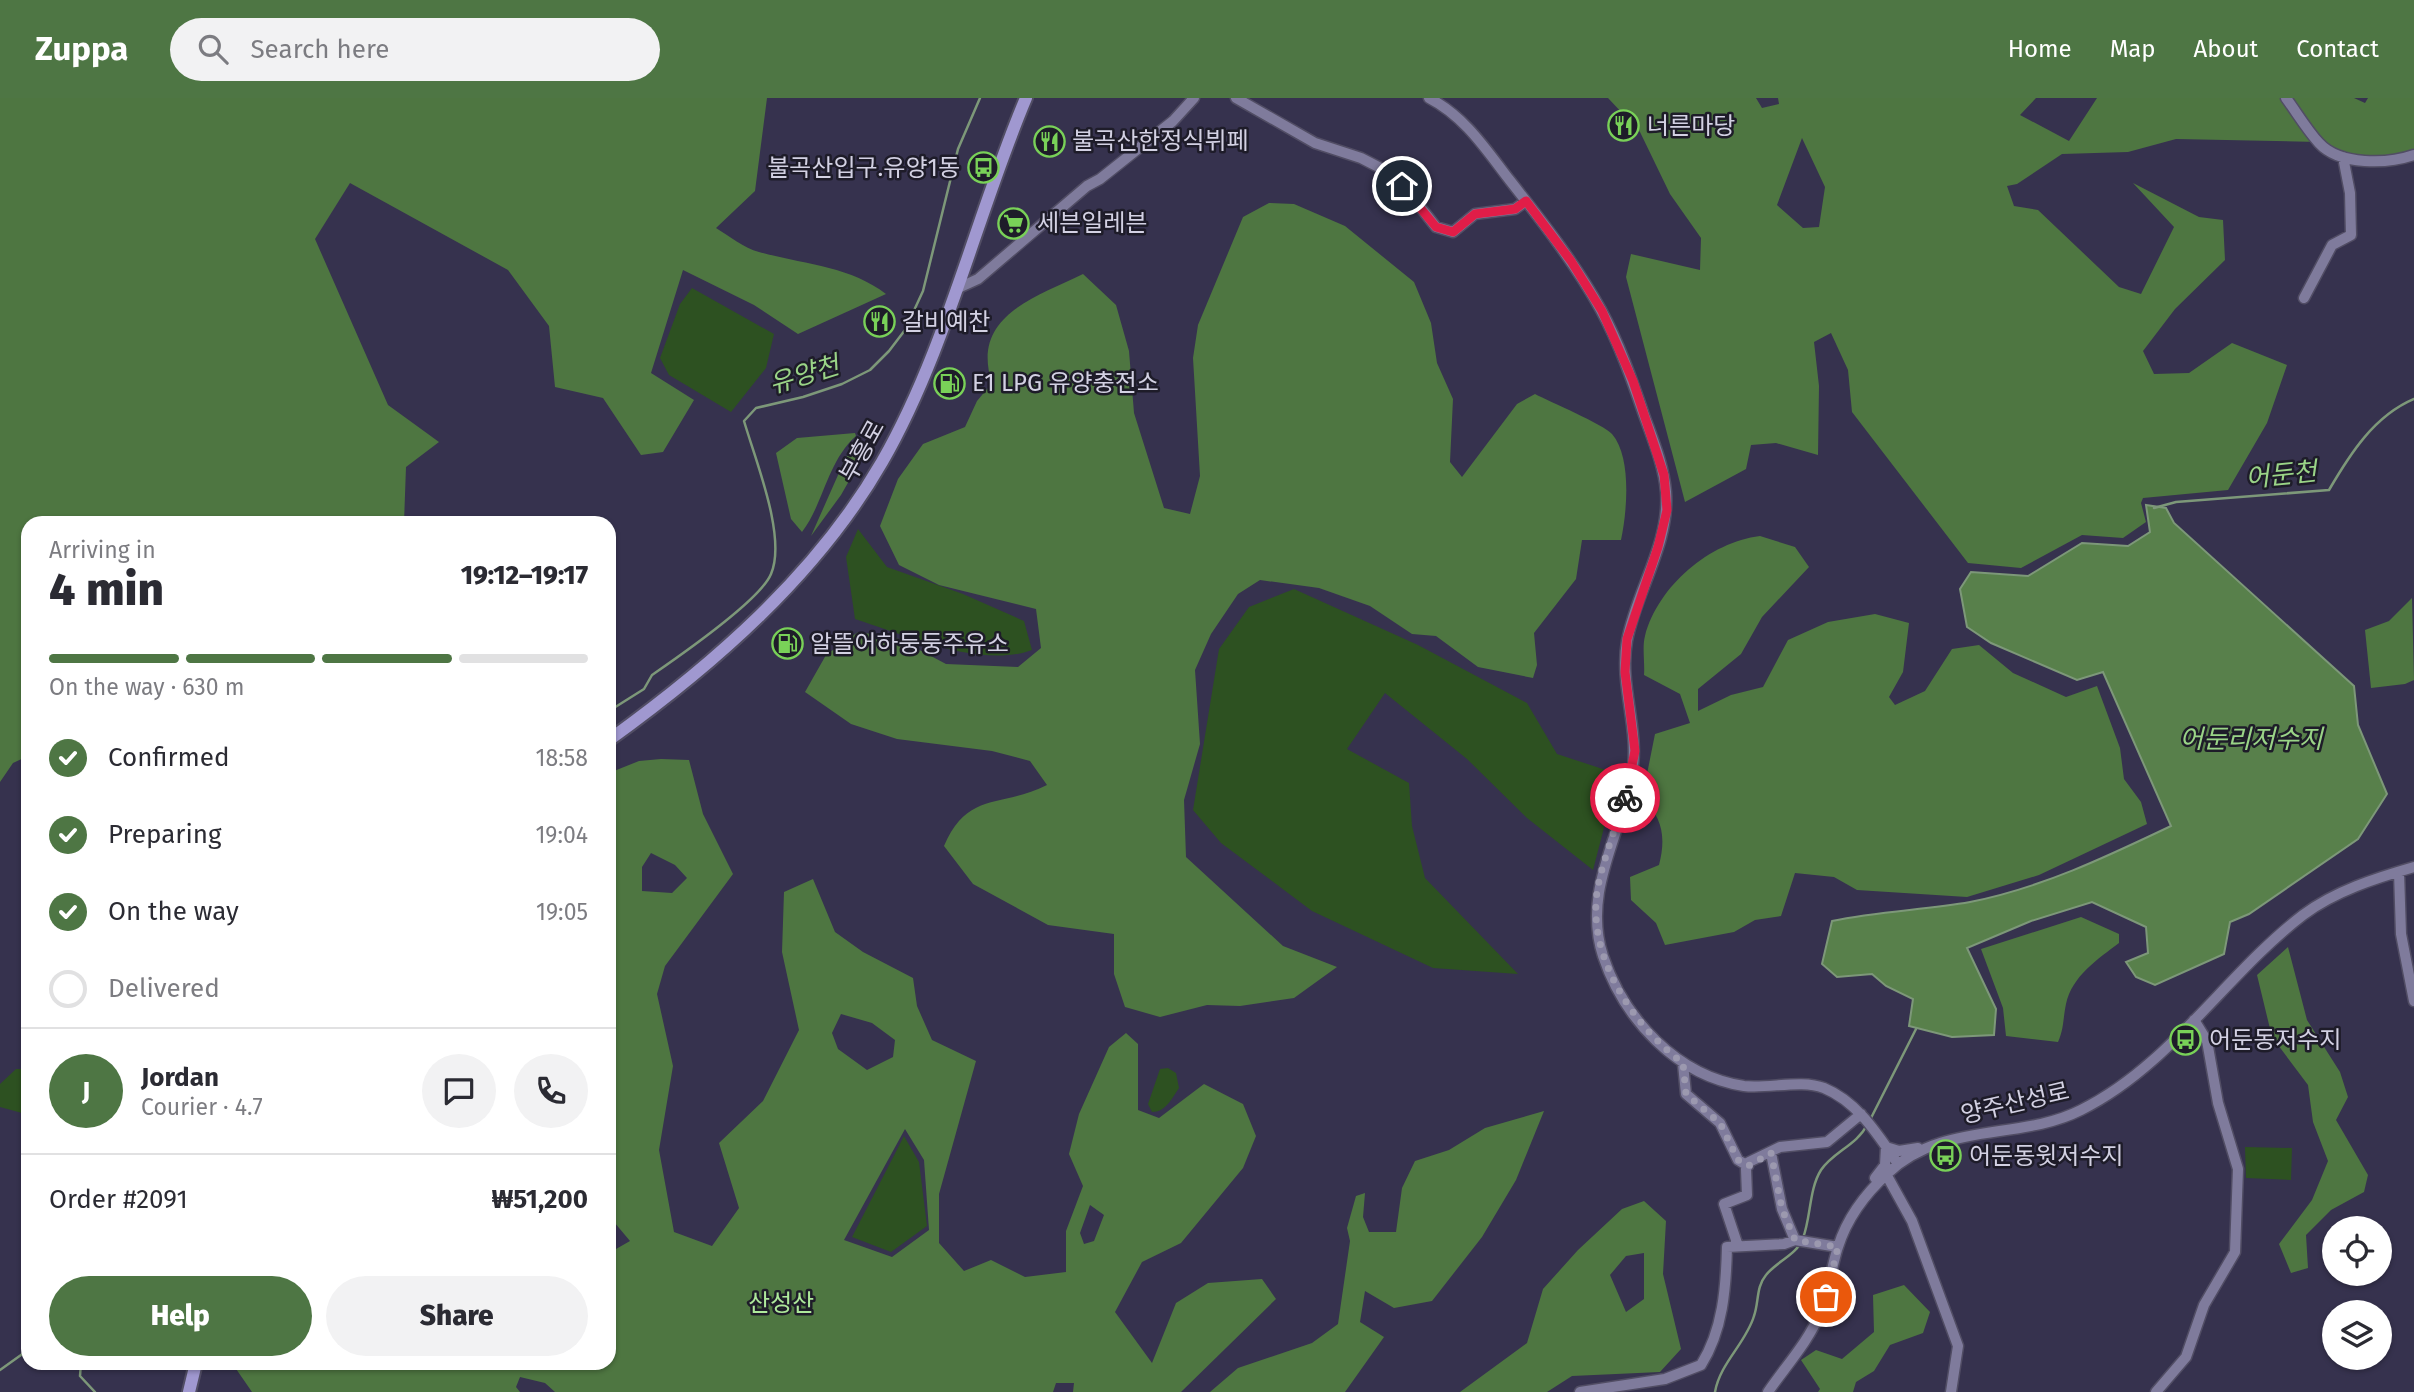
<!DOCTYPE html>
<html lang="en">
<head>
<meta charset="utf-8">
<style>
	:root { --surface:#fff; --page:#f2f2f3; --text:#2b2b33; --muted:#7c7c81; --line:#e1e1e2; --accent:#4e7644 }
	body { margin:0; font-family:"Fira Sans","Noto Sans KR",sans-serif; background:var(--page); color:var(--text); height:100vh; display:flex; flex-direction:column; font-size:26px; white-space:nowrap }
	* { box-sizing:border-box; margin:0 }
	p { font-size:23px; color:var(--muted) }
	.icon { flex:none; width:38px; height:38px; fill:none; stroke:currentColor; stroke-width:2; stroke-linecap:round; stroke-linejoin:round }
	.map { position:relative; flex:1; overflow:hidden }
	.side { position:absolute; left:21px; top:418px; width:595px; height:854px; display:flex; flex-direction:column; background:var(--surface); border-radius:21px; box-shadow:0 2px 5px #0004 }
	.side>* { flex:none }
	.tools { position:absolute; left:2322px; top:1118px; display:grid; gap:14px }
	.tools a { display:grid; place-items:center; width:70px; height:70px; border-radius:50%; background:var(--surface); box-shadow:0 2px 5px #0004; font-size:35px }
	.pin { position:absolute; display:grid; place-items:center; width:60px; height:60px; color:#fff; margin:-30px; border:4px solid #fff; border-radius:50%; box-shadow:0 2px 7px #0007 }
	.courier { position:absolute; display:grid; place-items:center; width:70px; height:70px; margin:-35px; border:5px solid #e11d48; border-radius:50%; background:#fff; color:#222; box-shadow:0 2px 9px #0007 }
	.headline em { font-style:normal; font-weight:800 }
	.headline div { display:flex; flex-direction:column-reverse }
	.headline { display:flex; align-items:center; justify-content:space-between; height:119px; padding:0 28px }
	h1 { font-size:46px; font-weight:800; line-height:52px }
	.bar { display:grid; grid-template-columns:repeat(4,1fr); gap:10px 7px; align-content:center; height:84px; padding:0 28px }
	.bar i { height:9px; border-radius:5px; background:var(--line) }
	.bar .active { background:var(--accent) }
	.bar p { grid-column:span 4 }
	.line { display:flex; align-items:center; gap:18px; padding:0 28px; border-top:2px solid var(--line) }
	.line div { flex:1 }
	.round { display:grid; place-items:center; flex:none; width:74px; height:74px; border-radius:37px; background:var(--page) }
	ol { padding:0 28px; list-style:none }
	li { display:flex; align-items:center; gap:21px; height:77px }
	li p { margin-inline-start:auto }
	li .icon { padding:7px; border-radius:50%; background:var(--accent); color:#fff; stroke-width:4 }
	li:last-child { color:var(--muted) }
	li i { width:38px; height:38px; border:4px solid var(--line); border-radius:50% }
	.cta { display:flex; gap:14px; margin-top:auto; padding:14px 28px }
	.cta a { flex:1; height:80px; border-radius:42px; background:var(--accent); color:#fff; font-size:28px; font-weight:800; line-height:80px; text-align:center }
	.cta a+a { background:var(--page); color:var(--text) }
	header { display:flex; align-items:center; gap:42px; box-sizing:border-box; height:98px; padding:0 35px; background:var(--accent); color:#fff }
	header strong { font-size:33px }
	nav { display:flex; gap:38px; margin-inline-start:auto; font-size:24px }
	.search { width:490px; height:63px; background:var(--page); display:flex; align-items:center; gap:18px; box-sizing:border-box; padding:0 24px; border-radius:38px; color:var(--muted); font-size:26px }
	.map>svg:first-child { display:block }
	.green { fill:#2d5121 }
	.forest { fill:#4e7641; fill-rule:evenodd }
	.water { fill:#58804b; stroke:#7d9879; stroke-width:2 }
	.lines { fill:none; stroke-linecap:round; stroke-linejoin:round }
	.stream { stroke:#7d9879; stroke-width:2.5 }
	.minor-casing { stroke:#514d64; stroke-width:13 }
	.major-casing { stroke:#514d64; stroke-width:16 }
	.minor { stroke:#7f7b9c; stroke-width:10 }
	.major { stroke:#a098d0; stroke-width:12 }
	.done { stroke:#9c99af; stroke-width:7; stroke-dasharray:0 12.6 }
	.route { stroke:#e11d48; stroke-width:9 }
	.labels { text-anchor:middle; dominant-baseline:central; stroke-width:5; stroke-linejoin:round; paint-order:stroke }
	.poi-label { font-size:24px; fill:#d3d1e3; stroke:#1e1c29; text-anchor:start }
	.street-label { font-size:24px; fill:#d3d1e3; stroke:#1e1c29 }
	.park-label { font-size:24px; fill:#aee99b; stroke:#1e1c29 }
	.water-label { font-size:26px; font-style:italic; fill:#9ad487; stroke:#1e1c29 }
</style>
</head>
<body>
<header>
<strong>Zuppa</strong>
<div class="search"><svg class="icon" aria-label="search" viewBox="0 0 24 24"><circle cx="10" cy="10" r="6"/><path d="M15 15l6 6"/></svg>Search here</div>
<nav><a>Home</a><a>Map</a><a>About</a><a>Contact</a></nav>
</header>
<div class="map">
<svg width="2414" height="1294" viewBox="0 0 2414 1294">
	<rect width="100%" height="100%" fill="#36324e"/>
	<path class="green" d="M 692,190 L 774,236 L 766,270 L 731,314 L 669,277 L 660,260 L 680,206 Z
		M 858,431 L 887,469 L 963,496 L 1024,523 L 1032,552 C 981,571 905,537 855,521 L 846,459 Z
		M 1294,491 L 1418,547 L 1527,605 L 1557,656 L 1618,676 L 1593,772 L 1527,720 L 1467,661 L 1385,595 L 1347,651 L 1409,685 L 1412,728 L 1425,780 L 1518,876 L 1433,870 L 1312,813 L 1221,745 L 1193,712 L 1219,551 L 1249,509 Z
		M 1168,970 L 1176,975 L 1179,990 C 1172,1000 1166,1014 1152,1014 L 1148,1006 L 1160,971 Z
		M 16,971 L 28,971 L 28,1021 L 22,1015 L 0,1009 L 0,986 Z
		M 904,1038 L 919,1064 L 927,1128 L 891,1154 L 852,1139 Z
		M 2245,1049 L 2292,1050 L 2291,1082 L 2246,1080 Z"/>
	<path class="forest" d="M 0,0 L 767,0 L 755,93 L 716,130 C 729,138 744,150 759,154 C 802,166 850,168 886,196 L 798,236 L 754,207 L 683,172 L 651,275 L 694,302 L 663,354 L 641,357 L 603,300 L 555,289 L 549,228 L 508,172 L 350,85 L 315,141 L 388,307 L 439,344 L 406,369 L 404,425 L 28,425 L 28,658 L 13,665 L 0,684 Z
		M 1608,0 L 1756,0 L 1762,10 L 1779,6 L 1778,0 L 2036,0 L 2020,17 L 2069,43 L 2097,0 L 2354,0 L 2365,5 L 2368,0 L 2414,0 L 2414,51 L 2400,59 L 2346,56 L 2319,44 L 2176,41 L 2128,54 L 2062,56 L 2017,86 L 2007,88 L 2014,108 L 2038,112 L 2119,189 L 2141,196 L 2174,129 L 2133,85 L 2199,119 L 2223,122 L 2225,162 L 2175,211 L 2143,253 L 2154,276 L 2189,275 L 2232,245 L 2287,267 L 2267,325 L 2228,392 L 2143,400 L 2141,405 L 2146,424 L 2123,440 L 2082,437 L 2021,470 L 1968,465 L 1852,314 L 1848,272 L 1831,235 L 1814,244 L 1819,288 L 1818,357 L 1776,345 L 1751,347 L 1746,371 L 1685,404 L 1626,179 L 1631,156 L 1700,172 L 1701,140 L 1670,96 L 1640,34 ZM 1802,40 L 1825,89 L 1819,129 L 1803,130 L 1777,107 Z
		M 1269,105 L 1294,106 L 1345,128 L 1414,184 L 1431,225 L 1437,265 L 1453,301 L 1450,364 L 1462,379 L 1517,306 L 1535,296 C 1550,304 1603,326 1612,336 C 1632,359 1627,414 1621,442 L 1582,442 L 1576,481 L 1534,535 L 1537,567 L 1533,580 L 1478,569 L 1436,538 L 1412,536 L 1370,508 L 1319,490 L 1260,482 L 1238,496 L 1211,536 L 1195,572 L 1200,646 L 1184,702 L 1186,759 L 1283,848 L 1337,869 L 1294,900 L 1240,908 L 1207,907 L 1160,919 L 1125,909 L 1114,876 L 1114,836 L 1048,827 L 973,786 L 944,748 C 968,692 1002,710 1047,687 L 1030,663 L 992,653 L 897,641 L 851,626 L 805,594 L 826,557 L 858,534 L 897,540 L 946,566 L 1018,569 L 1041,550 L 1036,511 L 939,487 L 899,467 L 880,428 L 898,381 L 923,346 L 965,329 L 977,303 L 992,285 C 970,218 1036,199 1083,176 L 1116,207 L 1129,253 L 1134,315 L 1164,410 L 1190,416 L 1200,378 L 1193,260 L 1198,227 L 1243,119 Z
		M 855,335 L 856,338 C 827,364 824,405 802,434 L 791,421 L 776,355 L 797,340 Z
		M 861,344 L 866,353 L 841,397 L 811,438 L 846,359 Z
		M 1760,438 L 1795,449 L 1809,469 L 1762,519 L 1741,556 L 1698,591 L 1698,613 L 1731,597 L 1763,589 L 1788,542 L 1828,524 L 1875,516 L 1909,525 L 1903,574 L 1889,599 L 1895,607 L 1925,593 L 1952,551 L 1979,547 L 2013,575 L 2066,599 L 2097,588 L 2120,650 L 2124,681 L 2141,704 L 2147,726 L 2039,777 L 1967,799 L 1857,792 L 1834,779 L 1795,775 L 1781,818 L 1755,822 L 1734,834 L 1665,847 L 1656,825 L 1631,802 L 1630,779 L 1659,767 C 1666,740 1663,719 1642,701 L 1655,636 L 1690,625 L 1680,596 L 1644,577 C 1645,565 1642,549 1645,538 C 1658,488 1710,444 1760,438 Z
		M 2412,500 L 2414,582 L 2405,586 L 2371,590 L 2365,532 L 2389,523 Z
		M 661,661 L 689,662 L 703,716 L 733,776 L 665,868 L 657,896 L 673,968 L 659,1052 L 674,1134 L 712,1148 L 739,1110 L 719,1045 L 763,1003 L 799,932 L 782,854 L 784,794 L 813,781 L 835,834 L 863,854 L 913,880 L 917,908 L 932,942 L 976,963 L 939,1096 L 939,1145 L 964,1173 L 991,1162 L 1025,1179 L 1066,1174 L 1066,1133 L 1083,1088 L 1069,1056 L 1079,1016 L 1109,949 L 1126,935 L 1138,946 L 1138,1012 L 1159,1020 L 1204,986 L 1243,1006 L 1256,1038 L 1243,1070 L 1181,1145 L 1142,1164 L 1115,1214 L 1152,1265 L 1176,1205 L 1208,1185 L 1262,1181 L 1276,1201 L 1181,1294 L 1073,1294 L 1074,1285 L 1056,1285 L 1053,1294 L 555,1294 L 545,1285 L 520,1279 L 516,1289 L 520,1294 L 252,1294 L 232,1265 L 609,1265 L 609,1155 L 630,1143 L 609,1118 L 609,675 L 639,663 ZM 651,755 L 675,767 L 687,780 L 672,795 L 642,793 L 642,769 ZM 841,916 L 872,925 L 895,942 L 893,959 L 867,972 L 838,951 L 832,935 ZM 905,1031 L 924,1062 L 929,1132 L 892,1159 L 844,1142 ZM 1090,1107 L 1104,1117 L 1094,1143 L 1084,1146 L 1080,1135 Z
		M 2081,819 L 2119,836 L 2119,845 C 2098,861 2072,878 2066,906 C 2063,920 2064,931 2058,944 L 2006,938 L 2003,910 L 1981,851 Z
		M 2288,849 L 2307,922 L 2340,974 L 2348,999 L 2336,1022 L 2368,1077 L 2364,1094 L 2331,1112 L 2306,1137 L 2308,1170 L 2291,1175 L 2279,1146 L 2312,1102 L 2328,1063 L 2313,1024 L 2308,987 L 2272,939 L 2257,877 Z
		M 1544,1013 L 1516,1082 L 1482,1139 L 1432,1203 L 1394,1210 L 1365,1193 L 1360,1224 L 1384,1239 L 1345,1294 L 1210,1294 L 1238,1270 L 1312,1245 L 1338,1226 L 1350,1143 L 1347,1130 L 1356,1098 L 1365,1095 L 1363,1119 L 1369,1134 L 1396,1134 L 1402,1090 L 1415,1063 L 1449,1052 L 1485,1030 Z
		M 1644,1103 L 1666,1123 L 1663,1176 L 1681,1251 L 1660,1274 L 1572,1278 L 1547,1294 L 1460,1294 L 1527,1245 L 1543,1191 L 1578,1152 L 1622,1111 ZM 1644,1155 L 1644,1201 L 1626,1214 L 1610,1177 L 1626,1158 Z
		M 1904,1187 L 1930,1214 L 1923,1235 L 1890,1247 L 1874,1273 L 1856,1284 L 1853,1294 L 1818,1294 L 1820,1291 L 1801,1262 L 1816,1252 L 1842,1261 L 1874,1234 L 1873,1197 Z"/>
	<path class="water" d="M 2146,407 L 2166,410 L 2174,425 L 2354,588 L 2358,627 L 2387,696 L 2358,741 L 2249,816 L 2230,824 L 2224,856 L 2155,887 L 2136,879 L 2126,864 L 2148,855 L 2146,829 L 2092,804 L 2031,823 L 1967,850 L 1996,911 L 1994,937 L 1952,939 L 1909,928 L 1913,901 L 1886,888 L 1872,876 L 1837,879 L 1822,866 L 1832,823 C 1878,813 1925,812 1970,804 C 2041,790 2106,759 2171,728 L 2103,574 L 2077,582 L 1991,545 L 1967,529 L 1960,491 L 1971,474 L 2028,478 L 2082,445 L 2128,448 L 2150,434 Z"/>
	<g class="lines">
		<path class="stream" d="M 2154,410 L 2176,404 L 2329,392 C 2350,356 2374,318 2414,301
			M 609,613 L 644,591 L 652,577 C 678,559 760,503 771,476 C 787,439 755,361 744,323 L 756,310 L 803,299 L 842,286 L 870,272 L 889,253 L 905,232 L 923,193 L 958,51 L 980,0
			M 1870,1022 L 1916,931
			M 81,1265 L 80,1278 L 95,1294
			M 0,1272 L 28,1252
			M 1715,1294 C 1720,1265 1746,1245 1754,1218 C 1759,1204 1756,1189 1766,1177 C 1777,1163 1797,1157 1803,1140 C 1811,1119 1809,1091 1821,1072 C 1833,1054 1857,1047 1867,1027"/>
		<defs>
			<path id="minor" d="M 1236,0 L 1315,45 L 1361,60 L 1396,78 L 1436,129 L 1453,134 L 1475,116 L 1515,111 L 1526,103
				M 1429,0 C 1464,18 1485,50 1508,80 C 1541,122 1575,165 1601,212 C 1619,245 1632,282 1644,317 C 1653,342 1664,368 1666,394 C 1670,446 1636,493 1627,543 C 1619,588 1640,631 1632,676 C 1621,738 1582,793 1603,858 C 1624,921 1677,978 1744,988 C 1769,991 1801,981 1824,990 C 1858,1004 1878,1037 1898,1066
				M 2286,0 C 2297,15 2307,32 2319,45 C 2340,68 2388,66 2414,57
				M 956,191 L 978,181 L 1087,88 L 1100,81 L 1173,23 L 1194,0
				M 2304,200 L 2332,147 L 2351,137 L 2350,95 L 2343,59
				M 2399,774 L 2401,836 L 2414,903
				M 1683,966 L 1686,996 L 1720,1025 L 1738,1062 L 1748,1068
				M 1771,1055 L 1782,1111 L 1795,1142
				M 1886,1076 L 1912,1123 L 1958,1248 L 1951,1294
				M 1875,1080 L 1885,1067 L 1886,1049 L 1899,1053 L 1918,1050
				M 1738,1148 L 1724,1106 L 1747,1097 L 1746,1071 L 1749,1064 L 1780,1049 L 1827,1044 L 1861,1016
				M 1580,1294 L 1665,1281 L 1701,1267 C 1723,1232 1726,1190 1727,1149 L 1784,1146 L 1795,1142 L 1838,1149
				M 1768,1294 C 1785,1269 1809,1243 1820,1215 C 1829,1194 1831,1170 1838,1149 C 1847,1120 1866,1095 1888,1075 C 1943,1023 2020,1043 2081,1012 C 2170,968 2226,876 2303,817 C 2335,793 2376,780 2414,769
				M 2156,1294 L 2186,1259 L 2204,1207 L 2235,1154 L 2238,1071 L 2218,1005 L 2207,943 L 2194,922"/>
			<path id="major" d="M 609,642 C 713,567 817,477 882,364 C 946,253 976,118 1026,0
				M 189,1294 L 196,1265"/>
		</defs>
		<use href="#minor" class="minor-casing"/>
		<use href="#major" class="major-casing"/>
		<use href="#minor" class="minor"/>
		<use href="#major" class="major"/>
	</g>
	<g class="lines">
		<path class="done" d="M 1625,700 C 1616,729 1604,759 1598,788 C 1585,856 1632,927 1683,965 L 1686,996 L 1720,1025 L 1738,1062 L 1748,1068 L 1771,1055 L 1782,1111 L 1795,1142 L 1838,1149 L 1826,1199"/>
		<path class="route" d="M 1402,88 L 1436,129 L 1453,134 L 1475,116 L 1515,111 L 1526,103 L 1571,163 L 1602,213 L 1633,283 L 1664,377 L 1667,412 L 1658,449 L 1627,541 L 1625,574 L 1635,653 L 1625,700"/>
	</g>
	<defs>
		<symbol id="restaurant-ring" viewBox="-11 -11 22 22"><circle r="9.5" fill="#1e1c29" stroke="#79d158" stroke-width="1.5"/><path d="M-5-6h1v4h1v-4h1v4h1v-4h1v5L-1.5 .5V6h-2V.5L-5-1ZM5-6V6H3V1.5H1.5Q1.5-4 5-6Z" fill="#79d158"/></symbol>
		<symbol id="bus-ring" viewBox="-11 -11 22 22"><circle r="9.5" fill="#1e1c29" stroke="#79d158" stroke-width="1.5"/><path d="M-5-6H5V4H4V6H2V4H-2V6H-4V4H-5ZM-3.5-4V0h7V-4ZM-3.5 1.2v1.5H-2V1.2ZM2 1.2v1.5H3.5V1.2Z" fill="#79d158"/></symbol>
		<symbol id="supermarket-ring" viewBox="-11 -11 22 22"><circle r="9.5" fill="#1e1c29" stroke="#79d158" stroke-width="1.5"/><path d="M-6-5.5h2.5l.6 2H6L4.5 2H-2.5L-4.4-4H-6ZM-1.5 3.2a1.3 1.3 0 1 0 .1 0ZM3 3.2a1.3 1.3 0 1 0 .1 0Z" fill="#79d158"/></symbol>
		<symbol id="fuel-ring" viewBox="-11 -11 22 22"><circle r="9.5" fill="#1e1c29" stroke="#79d158" stroke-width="1.5"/><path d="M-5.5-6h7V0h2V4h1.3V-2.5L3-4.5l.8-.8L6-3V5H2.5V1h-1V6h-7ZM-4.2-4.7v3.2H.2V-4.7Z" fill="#79d158"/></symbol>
	</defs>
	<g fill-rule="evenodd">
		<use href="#restaurant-ring" x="1606" y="10" width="35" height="35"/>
		<use href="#restaurant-ring" x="1032" y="26" width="35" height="35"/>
		<use href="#bus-ring" x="966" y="52" width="35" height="35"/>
		<use href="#supermarket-ring" x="996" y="108" width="35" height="35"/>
		<use href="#restaurant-ring" x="862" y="206" width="35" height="35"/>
		<use href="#fuel-ring" x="932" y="268" width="35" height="35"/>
		<use href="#fuel-ring" x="770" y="528" width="35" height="35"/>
		<use href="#bus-ring" x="2168" y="924" width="35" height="35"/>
		<use href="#bus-ring" x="1928" y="1040" width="35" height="35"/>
	</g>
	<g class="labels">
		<g class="poi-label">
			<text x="1647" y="28">너른마당</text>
			<text x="1072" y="43">불곡산한정식뷔페</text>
			<text x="960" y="70" text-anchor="end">불곡산입구.유양1동</text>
			<text x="1037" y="125">세븐일레븐</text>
			<text x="902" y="224">갈비예찬</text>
			<text x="972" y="285">E1 LPG 유양충전소</text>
			<text x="810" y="546">알뜰어하둥둥주유소</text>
			<text x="2209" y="942">어둔동저수지</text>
			<text x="1969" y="1058">어둔동윗저수지</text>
		</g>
		<g class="street-label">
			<text transform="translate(862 353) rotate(-61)">부흥로</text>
			<text transform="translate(2015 1005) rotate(-13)">양주산성로</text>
		</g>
		<g class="park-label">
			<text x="781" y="1205">산성산</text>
		</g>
		<g class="water-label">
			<text transform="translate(804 277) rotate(-17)">유양천</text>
			<text transform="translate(2281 377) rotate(-6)">어둔천</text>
			<text x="2251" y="641">어둔리저수지</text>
		</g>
	</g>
</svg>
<div class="tools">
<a><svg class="icon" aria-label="locate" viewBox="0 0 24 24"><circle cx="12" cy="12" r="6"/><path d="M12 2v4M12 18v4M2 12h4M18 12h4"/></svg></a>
<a><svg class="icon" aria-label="layers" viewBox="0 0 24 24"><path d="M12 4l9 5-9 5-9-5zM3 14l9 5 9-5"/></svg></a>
</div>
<div class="pin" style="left:1826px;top:1199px;background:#ea580c"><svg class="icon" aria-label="bag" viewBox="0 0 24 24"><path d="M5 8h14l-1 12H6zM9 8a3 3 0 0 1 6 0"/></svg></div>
<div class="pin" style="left:1402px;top:88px;background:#1f2937"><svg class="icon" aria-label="home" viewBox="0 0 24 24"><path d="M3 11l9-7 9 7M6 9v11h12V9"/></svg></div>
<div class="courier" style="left:1625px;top:700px"><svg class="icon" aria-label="bike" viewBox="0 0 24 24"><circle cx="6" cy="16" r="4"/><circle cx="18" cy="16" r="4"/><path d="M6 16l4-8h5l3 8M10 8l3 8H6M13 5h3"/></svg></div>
<section class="side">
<div class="headline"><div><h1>4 min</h1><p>Arriving in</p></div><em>19:12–19:17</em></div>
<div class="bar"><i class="active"></i><i class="active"></i><i class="active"></i><i></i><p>On the way · 630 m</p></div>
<ol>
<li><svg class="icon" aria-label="check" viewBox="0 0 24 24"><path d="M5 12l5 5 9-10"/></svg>Confirmed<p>18:58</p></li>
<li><svg class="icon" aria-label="check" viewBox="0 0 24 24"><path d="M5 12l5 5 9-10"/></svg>Preparing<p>19:04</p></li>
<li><svg class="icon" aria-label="check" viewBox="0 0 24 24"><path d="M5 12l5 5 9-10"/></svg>On the way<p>19:05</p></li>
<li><i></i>Delivered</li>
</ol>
<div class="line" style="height:126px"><b class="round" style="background:var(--accent);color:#fff">J</b><div><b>Jordan</b><p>Courier · 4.7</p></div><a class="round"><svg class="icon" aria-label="chat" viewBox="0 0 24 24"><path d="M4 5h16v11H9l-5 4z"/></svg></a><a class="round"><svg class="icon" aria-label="phone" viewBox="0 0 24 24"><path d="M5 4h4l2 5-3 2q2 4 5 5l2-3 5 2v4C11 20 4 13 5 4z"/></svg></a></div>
<div class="line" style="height:91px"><div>Order #2091</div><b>₩51,200</b></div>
<div class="cta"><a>Help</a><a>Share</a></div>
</section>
</div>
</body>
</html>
